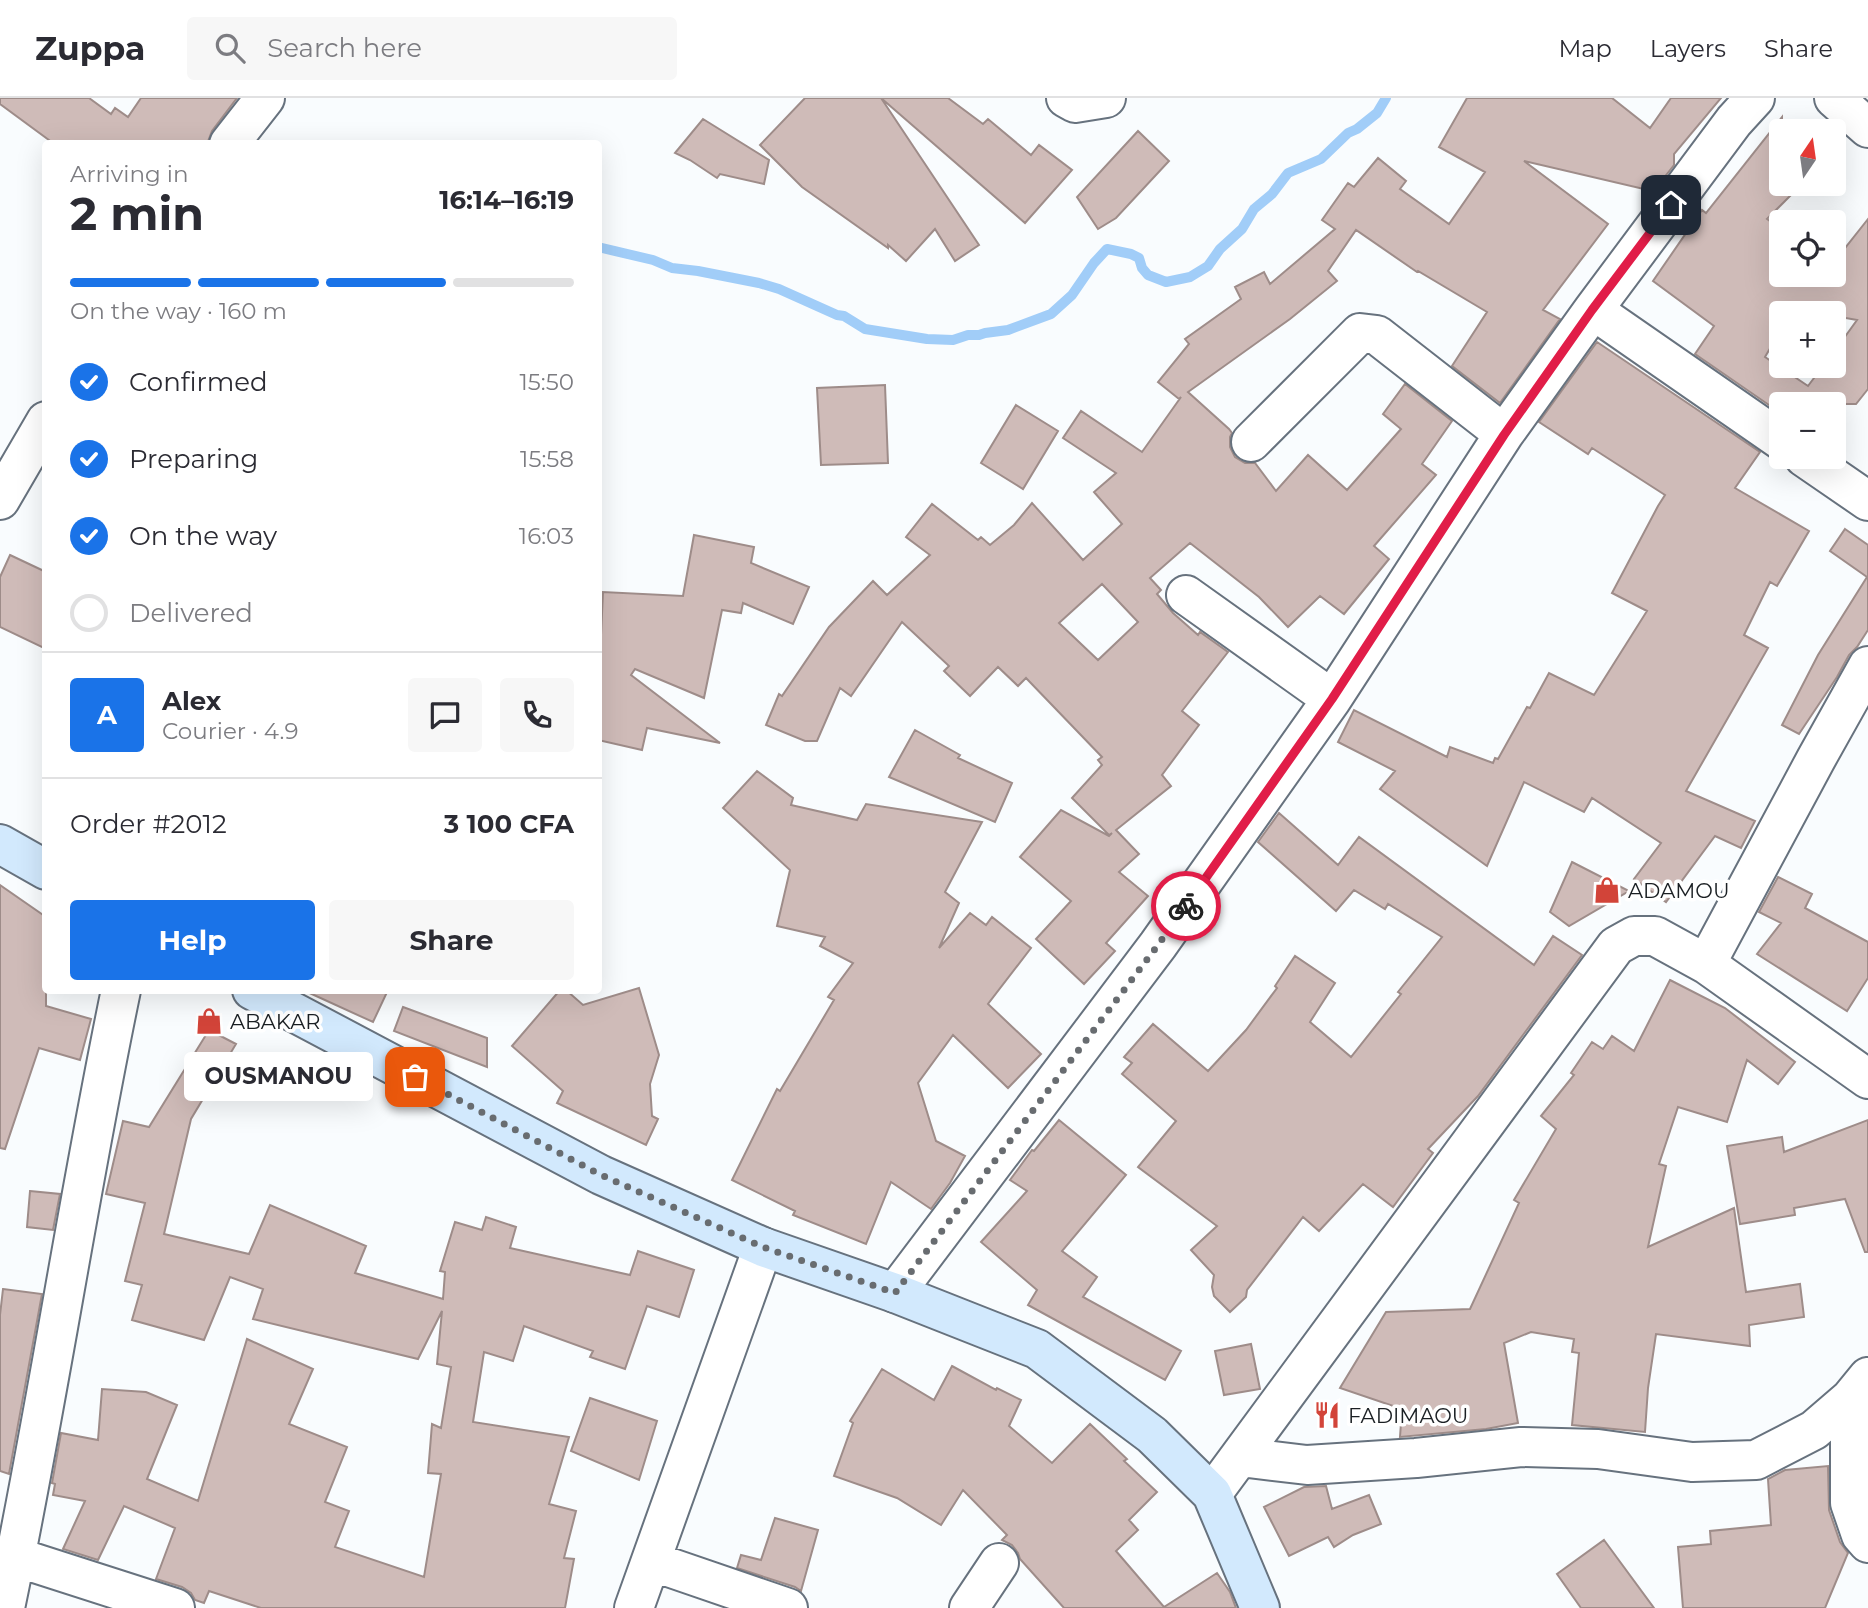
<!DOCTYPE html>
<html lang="en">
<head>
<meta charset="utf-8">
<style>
	:root { --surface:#fff; --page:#f7f7f7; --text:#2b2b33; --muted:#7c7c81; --line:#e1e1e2; --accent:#1a73e8 }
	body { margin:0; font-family:Montserrat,sans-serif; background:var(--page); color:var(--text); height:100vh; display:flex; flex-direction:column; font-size:26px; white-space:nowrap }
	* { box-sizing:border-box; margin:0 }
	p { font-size:23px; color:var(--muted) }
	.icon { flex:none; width:38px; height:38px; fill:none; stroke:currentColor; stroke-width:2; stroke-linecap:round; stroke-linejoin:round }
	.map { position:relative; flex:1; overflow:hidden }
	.side { position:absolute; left:42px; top:42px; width:560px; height:854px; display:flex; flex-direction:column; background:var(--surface); border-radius:7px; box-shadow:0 7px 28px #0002 }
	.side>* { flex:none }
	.needle { width:46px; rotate:13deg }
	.buttons { position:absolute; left:1769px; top:21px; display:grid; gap:14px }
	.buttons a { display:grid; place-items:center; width:77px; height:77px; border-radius:7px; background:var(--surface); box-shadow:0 7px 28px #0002; font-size:35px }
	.pin { position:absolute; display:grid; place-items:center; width:60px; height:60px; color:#fff; margin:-30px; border-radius:14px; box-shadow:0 4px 10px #0006 }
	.courier { position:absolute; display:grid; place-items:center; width:70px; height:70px; margin:-35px; border:5px solid #e11d48; border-radius:50%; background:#fff; color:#222; box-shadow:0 2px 9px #0007 }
	.bubble { position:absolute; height:49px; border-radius:7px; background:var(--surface); box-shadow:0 7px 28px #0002; font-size:23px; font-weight:700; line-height:49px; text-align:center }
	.overview em { font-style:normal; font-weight:700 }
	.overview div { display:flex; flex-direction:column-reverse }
	.overview { display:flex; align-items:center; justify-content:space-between; height:119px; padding:0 28px }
	h1 { font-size:46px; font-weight:700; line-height:52px }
	.bar { display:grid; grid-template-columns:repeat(4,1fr); gap:10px 7px; align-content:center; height:84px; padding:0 28px }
	.bar i { height:9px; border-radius:5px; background:var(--line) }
	.bar .on { background:var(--accent) }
	.bar p { grid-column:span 4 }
	.line { display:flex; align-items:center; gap:18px; padding:0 28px; border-top:2px solid var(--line) }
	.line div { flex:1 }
	.round { display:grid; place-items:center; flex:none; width:74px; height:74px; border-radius:7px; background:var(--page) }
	ol { padding:0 28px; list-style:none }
	li { display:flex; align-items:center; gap:21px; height:77px }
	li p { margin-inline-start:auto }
	li .icon { padding:7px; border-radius:50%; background:var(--accent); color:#fff; stroke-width:4 }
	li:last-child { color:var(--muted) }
	li i { width:38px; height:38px; border:4px solid var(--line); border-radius:50% }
	.action { display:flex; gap:14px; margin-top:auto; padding:14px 28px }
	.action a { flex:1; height:80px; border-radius:7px; background:var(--accent); color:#fff; font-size:28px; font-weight:700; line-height:80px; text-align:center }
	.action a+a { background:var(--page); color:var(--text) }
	header { display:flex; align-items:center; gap:42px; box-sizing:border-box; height:98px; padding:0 35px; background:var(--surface); border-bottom:2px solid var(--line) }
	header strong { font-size:33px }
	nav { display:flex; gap:38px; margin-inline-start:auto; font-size:24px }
	.search { width:490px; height:63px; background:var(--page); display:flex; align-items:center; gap:18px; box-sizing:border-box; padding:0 24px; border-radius:7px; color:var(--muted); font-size:26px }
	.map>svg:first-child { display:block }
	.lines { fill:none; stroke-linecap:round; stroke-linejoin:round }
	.stream { stroke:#a1cdf8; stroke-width:10 }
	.building { fill:#cfbbb8; stroke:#9e8c89; stroke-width:2; fill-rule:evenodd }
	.street-casing { stroke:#67727e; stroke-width:42 }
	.secondary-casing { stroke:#67727e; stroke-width:42 }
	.street { stroke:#fff; stroke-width:38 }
	.secondary { stroke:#d2e9fd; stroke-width:38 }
	.done { stroke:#686c70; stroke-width:7; stroke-dasharray:0 12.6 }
	.route { stroke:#e11d48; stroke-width:9 }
	.labels { text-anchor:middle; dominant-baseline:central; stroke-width:7; stroke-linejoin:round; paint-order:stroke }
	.poi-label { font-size:21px; fill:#1a1f23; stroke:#fff; text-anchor:start }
</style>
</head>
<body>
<header>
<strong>Zuppa</strong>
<div class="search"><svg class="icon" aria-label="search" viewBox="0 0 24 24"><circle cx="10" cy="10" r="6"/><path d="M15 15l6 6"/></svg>Search here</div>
<nav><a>Map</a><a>Layers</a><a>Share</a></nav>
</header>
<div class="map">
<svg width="1868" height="1510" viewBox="0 0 1868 1510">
	<rect width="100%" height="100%" fill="#f9fcfe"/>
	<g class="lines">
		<path class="stream" d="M 598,149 L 653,162 L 672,170 L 698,173 L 759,185 L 779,191 L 837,217 L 844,218 L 865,231 L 927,241 L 953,242 L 968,237 L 979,237 L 985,235 L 1008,232 L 1051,216 L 1072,197 L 1094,165 L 1107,151 L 1131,156 L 1139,160 L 1142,170 L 1148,177 L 1166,184 L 1190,179 L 1208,168 L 1220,151 L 1242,131 L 1254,111 L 1272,96 L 1288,75 L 1321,61 L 1348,35 L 1357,31 L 1377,15 L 1386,0"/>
	</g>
	<path class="building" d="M 0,0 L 89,0 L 111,16 L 115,10 L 128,19 L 141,0 L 237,0 L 212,33 L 207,46 L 53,45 L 0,6 Z
		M 805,0 L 948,0 L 983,26 L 988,21 L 1031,57 L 1039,47 L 1072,72 L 1025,125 L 881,0 L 979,147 L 955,163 L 935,131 L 906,163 L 888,147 L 888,150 L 802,89 L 760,47 Z
		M 1467,0 L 1612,0 L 1650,30 L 1671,0 L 1721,0 L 1674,56 L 1674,67 L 1656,90 L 1648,92 L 1524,63 L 1608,126 L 1543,212 L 1560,221 L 1500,305 L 1452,268 L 1487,214 L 1418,173 L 1417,174 L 1356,132 L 1328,173 L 1337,183 L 1290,221 L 1188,294 L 1229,331 L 1232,335 L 1230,339 L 1230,349 L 1235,359 L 1245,365 L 1255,365 L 1276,393 L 1308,357 L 1347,392 L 1401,331 L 1383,316 L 1405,286 L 1452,323 L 1422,366 L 1436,377 L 1374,448 L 1389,461 L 1344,516 L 1320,498 L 1288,529 L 1259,499 L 1190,445 L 1150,480 L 1161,492 L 1157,496 L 1173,515 L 1198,537 L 1200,534 L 1228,554 L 1182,613 L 1199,627 L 1162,677 L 1171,688 L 1116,732 L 1139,756 L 1119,774 L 1148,798 L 1106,845 L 1115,853 L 1084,886 L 1036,841 L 1071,803 L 1020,759 L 1061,712 L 1109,738 L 1112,735 L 1109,737 L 1072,700 L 1102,667 L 1098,662 L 1102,659 L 1026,580 L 1018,588 L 998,569 L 970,598 L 944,573 L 949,568 L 902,524 L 851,598 L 840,590 L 817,643 L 805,643 L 766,627 L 779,596 L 782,598 L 829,529 L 873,483 L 887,497 L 930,457 L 906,439 L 932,406 L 978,442 L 981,439 L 990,447 L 1014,427 L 1032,405 L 1083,462 L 1122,426 L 1094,394 L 1116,375 L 1063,340 L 1081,313 L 1142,354 L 1181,299 L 1179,301 L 1158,284 L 1189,246 L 1185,241 L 1241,201 L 1235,189 L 1264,174 L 1270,186 L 1335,131 L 1322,122 L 1348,85 L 1354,89 L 1378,60 L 1406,83 L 1400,91 L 1449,126 L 1485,74 L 1439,49 ZM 1102,486 L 1138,524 L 1098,562 L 1059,525 Z
		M 1782,19 L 1782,86 L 1802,86 L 1767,121 L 1782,132 L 1782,177 L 1834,177 L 1834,164 L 1868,121 L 1868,291 L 1856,306 L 1782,306 L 1782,316 L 1695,256 L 1714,228 L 1653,183 L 1702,112 L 1706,115 ZM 1793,210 L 1821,215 L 1834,215 L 1834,218 L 1857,222 L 1834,254 L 1834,268 L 1823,268 L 1808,288 L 1765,259 L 1782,230 L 1782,215 L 1790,215 Z
		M 703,21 L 769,62 L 764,86 L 720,76 L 717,80 L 690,62 L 675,55 Z
		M 1138,33 L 1169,63 L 1116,120 L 1098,131 L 1077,99 Z
		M 1597,244 L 1760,354 L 1735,390 L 1809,433 L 1777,488 L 1770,484 L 1744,537 L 1768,550 L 1686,693 L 1755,723 L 1741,750 L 1715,738 L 1666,804 L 1634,781 L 1661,745 L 1592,700 L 1584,714 L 1524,684 L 1487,768 L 1380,691 L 1395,673 L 1338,644 L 1354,612 L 1447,659 L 1450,649 L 1493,665 L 1495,660 L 1498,661 L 1527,609 L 1530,610 L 1549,575 L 1594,597 L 1647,513 L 1612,495 L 1658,408 L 1665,397 L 1592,350 L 1588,356 L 1539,324 Z
		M 885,287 L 888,365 L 821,367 L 817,290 Z
		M 1016,307 L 1058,333 L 1023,391 L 981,365 Z
		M 1845,431 L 1868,447 L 1868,532 L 1857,549 L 1849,557 L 1837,579 L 1799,636 L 1782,627 L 1818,557 L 1867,479 L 1830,453 Z
		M 694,437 L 754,449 L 751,465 L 809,489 L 793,526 L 743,505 L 741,515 L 722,512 L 704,600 L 635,571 L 631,577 L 720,645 L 647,630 L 642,652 L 598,642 L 598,558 L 600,558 L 603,494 L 683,498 Z
		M 10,457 L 46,474 L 46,551 L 0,529 L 0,479 Z
		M 915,632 L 960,657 L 958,660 L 1012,685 L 995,724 L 889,679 Z
		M 757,673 L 793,700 L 791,707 L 857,722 L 866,706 L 982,724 L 945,794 L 959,805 L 939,850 L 970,815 L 986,827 L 992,819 L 1031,850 L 988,906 L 1041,956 L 1008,990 L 953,937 L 918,985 L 936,1043 L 965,1058 L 950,1085 L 931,1111 L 891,1084 L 866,1146 L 793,1117 L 795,1113 L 732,1082 L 777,991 L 780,993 L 834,902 L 828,899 L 853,865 L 820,848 L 825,839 L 777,828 L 790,772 L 723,710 Z
		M 1279,715 L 1338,767 L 1359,739 L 1534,867 L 1553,838 L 1582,857 L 1478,998 L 1428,1051 L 1433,1055 L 1393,1109 L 1363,1086 L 1319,1133 L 1303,1119 L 1247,1192 L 1246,1199 L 1230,1214 L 1214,1198 L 1212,1189 L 1214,1177 L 1191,1152 L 1217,1128 L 1138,1069 L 1176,1023 L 1122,976 L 1132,965 L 1124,959 L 1153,926 L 1208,973 L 1246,932 L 1277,890 L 1275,888 L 1295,858 L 1335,885 L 1310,924 L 1351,959 L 1401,896 L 1398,894 L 1442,839 L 1388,806 L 1385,811 L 1354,792 L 1336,813 L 1258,744 Z
		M 1572,764 L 1629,793 L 1569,828 L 1550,814 Z
		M 1778,779 L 1812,796 L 1805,810 L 1868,844 L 1868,880 L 1847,913 L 1757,856 L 1781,825 L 1759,814 Z
		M 0,787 L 46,819 L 46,908 L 91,921 L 80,962 L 39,950 L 5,1051 L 0,1050 Z
		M 1670,882 L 1725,910 L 1795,964 L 1778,986 L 1747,962 L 1727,1024 L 1678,1009 L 1659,1066 L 1666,1068 L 1648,1149 L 1734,1110 L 1746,1194 L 1800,1186 L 1804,1219 L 1749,1227 L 1750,1248 L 1656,1236 L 1648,1290 L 1645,1334 L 1572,1327 L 1579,1255 L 1572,1254 L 1574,1241 L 1531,1234 L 1504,1245 L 1518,1325 L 1486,1331 L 1400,1339 L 1402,1311 L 1340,1290 L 1386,1214 L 1470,1211 L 1519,1105 L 1514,1102 L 1556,1031 L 1541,1018 L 1574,977 L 1571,975 L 1592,944 L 1603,951 L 1612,938 L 1634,953 Z
		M 639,890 L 659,957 L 650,986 L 652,1018 L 658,1021 L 646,1047 L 557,1005 L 563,993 L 512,948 L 560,892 L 566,892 L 583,907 Z
		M 303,892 L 388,892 L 373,924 Z
		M 403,909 L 487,940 L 487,969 L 394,933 Z
		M 209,932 L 236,946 L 191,1021 L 164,1136 L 249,1156 L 270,1107 L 366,1148 L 355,1175 L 443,1201 L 445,1174 L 440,1173 L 455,1124 L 482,1132 L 486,1119 L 516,1129 L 510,1150 L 630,1177 L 638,1153 L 694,1172 L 679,1219 L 647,1208 L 625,1271 L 590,1259 L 593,1253 L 524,1228 L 513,1263 L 484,1254 L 473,1324 L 569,1339 L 549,1406 L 576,1413 L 564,1460 L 574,1461 L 565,1510 L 261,1510 L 209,1493 L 204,1505 L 195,1502 L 191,1495 L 182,1489 L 156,1481 L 175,1430 L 124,1408 L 98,1462 L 63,1451 L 85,1403 L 53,1397 L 55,1386 L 52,1385 L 61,1335 L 98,1342 L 102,1291 L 146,1294 L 177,1307 L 147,1381 L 198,1403 L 247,1241 L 313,1271 L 289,1326 L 347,1349 L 325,1404 L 349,1413 L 335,1449 L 424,1479 L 441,1376 L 428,1375 L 432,1326 L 441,1330 L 451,1269 L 437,1266 L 442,1213 L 418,1261 L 253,1221 L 263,1191 L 230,1179 L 204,1242 L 132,1222 L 142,1187 L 125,1183 L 145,1105 L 106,1096 L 123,1023 L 149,1029 Z
		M 1059,1022 L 1126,1077 L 1062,1153 L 1097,1179 L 1083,1199 L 1181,1253 L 1165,1282 L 1028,1207 L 1037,1192 L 981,1144 L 1027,1093 L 1010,1082 L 1032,1052 L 1034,1053 Z
		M 1868,1022 L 1868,1154 L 1865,1154 L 1845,1101 L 1794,1110 L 1795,1117 L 1740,1126 L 1727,1048 L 1782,1039 L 1784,1054 Z
		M 30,1093 L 60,1096 L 53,1132 L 27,1129 Z
		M 3,1191 L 42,1196 L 9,1376 L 0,1373 L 0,1217 Z
		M 1251,1246 L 1260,1291 L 1224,1297 L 1215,1253 Z
		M 952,1268 L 996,1292 L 997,1290 L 1021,1302 L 1009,1328 L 1052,1365 L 1090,1326 L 1127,1361 L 1124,1363 L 1157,1394 L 1129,1422 L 1138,1432 L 1116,1453 L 1164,1509 L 1217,1475 L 1230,1494 L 1236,1510 L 1064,1510 L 1020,1461 L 1018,1455 L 1012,1447 L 1002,1442 L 1007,1437 L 963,1392 L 941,1427 L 897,1400 L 834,1378 L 853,1325 L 850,1323 L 882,1271 L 934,1302 Z
		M 590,1300 L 657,1323 L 639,1382 L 571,1353 Z
		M 1828,1368 L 1829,1412 L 1840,1444 L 1848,1455 L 1825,1510 L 1683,1510 L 1678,1449 L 1711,1446 L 1710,1433 L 1771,1427 L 1768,1381 L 1785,1372 Z
		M 1326,1388 L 1332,1411 L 1369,1397 L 1381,1426 L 1353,1437 L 1334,1449 L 1328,1439 L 1289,1458 L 1264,1409 L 1304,1389 Z
		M 775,1420 L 818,1432 L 801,1493 L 795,1489 L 737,1470 L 741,1457 L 761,1462 Z
		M 1604,1442 L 1654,1510 L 1581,1510 L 1557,1476 Z"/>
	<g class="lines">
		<defs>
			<path id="street" d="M 1066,0 L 1075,5 L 1106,0
				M 1834,0 L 1868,30
				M 229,46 L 265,0
				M 1593,212 L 1782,343
				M 1251,344 L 1360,235 L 1377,237 L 1504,336
				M 1804,359 L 1868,403
				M 0,402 L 46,323
				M 1186,497 L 1332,601
				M 1706,866 L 1816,661 L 1868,568
				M 895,1195 L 1158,847 L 1332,601 L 1504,336 L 1593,212 L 1734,23 L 1755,0
				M 1850,1301 L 1850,1405 L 1861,1437 L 1868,1445
				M 1240,1359 L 1307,1367 L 1416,1360 L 1521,1349 L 1598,1351 L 1692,1364 L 1756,1362 L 1814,1332 L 1850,1301 L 1868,1279
				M 1212,1396 L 1616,848 L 1634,838 L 1655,838 L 1706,866 L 1868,981
				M 16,1459 L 175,1510
				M 651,1463 L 788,1510
				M 5,1510 C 48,1305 78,1098 121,892
				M 634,1510 L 763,1149
				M 969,1510 L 999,1465"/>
			<path id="secondary" d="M 0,746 L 46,772
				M 252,892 L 601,1077 L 763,1149 L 895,1195 L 1037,1251 L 1152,1337 L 1212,1396 L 1260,1510"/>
		</defs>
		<use href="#street" class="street-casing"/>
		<use href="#secondary" class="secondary-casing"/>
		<use href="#street" class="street"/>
		<use href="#secondary" class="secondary"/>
	</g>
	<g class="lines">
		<path class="done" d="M 415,979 L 601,1077 L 763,1149 L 895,1195 L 1158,847 L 1186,808"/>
		<path class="route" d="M 1186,808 L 1332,601 L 1504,337 L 1592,212 L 1671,107"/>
	</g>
	<defs>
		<symbol id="shop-bare" viewBox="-9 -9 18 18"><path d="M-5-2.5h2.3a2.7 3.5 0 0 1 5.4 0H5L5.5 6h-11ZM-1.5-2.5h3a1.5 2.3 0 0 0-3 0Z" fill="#d24439" stroke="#fff" stroke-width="2.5" paint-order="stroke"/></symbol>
		<symbol id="restaurant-bare" viewBox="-9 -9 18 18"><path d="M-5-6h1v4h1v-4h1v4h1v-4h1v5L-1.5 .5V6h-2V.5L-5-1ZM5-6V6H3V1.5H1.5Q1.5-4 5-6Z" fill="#d24439" stroke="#fff" stroke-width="2.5" paint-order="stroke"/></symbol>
	</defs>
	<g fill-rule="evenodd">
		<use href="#shop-bare" x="1588" y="773" width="38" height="38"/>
		<use href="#shop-bare" x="190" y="904" width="38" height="38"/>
		<use href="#restaurant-bare" x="1308" y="1298" width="38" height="38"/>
	</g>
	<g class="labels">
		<g class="poi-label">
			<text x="1628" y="792">ADAMOU</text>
			<text x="230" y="923">ABAKAR</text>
			<text x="1348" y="1317">FADIMAOU</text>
		</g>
	</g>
</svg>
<div class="buttons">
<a><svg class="needle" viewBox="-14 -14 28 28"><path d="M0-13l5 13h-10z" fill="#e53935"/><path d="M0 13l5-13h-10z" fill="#7c7c81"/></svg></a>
<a><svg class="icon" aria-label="locate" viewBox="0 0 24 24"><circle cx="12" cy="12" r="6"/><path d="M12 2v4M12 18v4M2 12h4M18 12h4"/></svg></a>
<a>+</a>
<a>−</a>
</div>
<div class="pin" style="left:415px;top:979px;background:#ea580c"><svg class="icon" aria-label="bag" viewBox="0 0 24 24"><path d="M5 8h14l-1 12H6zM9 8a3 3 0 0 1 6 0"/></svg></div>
<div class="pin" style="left:1671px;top:107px;background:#1f2937"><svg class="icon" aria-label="home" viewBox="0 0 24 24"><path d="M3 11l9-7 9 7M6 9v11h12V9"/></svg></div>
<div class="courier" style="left:1186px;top:808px"><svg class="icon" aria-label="bike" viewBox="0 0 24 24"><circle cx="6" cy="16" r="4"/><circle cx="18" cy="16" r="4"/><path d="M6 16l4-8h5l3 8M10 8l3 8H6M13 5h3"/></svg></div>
<div class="bubble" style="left:184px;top:954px;width:189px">OUSMANOU</div>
<section class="side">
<div class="overview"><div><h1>2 min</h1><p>Arriving in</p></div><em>16:14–16:19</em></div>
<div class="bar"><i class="on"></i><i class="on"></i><i class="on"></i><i></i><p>On the way · 160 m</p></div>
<ol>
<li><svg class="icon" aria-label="check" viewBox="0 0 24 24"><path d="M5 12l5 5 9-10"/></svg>Confirmed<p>15:50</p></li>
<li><svg class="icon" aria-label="check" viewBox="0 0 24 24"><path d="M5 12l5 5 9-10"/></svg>Preparing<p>15:58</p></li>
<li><svg class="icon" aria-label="check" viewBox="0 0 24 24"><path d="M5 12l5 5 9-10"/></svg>On the way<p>16:03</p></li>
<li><i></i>Delivered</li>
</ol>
<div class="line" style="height:126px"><b class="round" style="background:var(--accent);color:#fff">A</b><div><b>Alex</b><p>Courier · 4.9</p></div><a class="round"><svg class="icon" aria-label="chat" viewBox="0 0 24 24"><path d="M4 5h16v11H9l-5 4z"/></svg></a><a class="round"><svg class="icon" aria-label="phone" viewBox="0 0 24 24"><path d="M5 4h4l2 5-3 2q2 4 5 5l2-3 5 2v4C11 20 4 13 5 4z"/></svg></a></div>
<div class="line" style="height:91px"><div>Order #2012</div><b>3 100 CFA</b></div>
<div class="action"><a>Help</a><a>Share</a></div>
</section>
</div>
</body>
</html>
